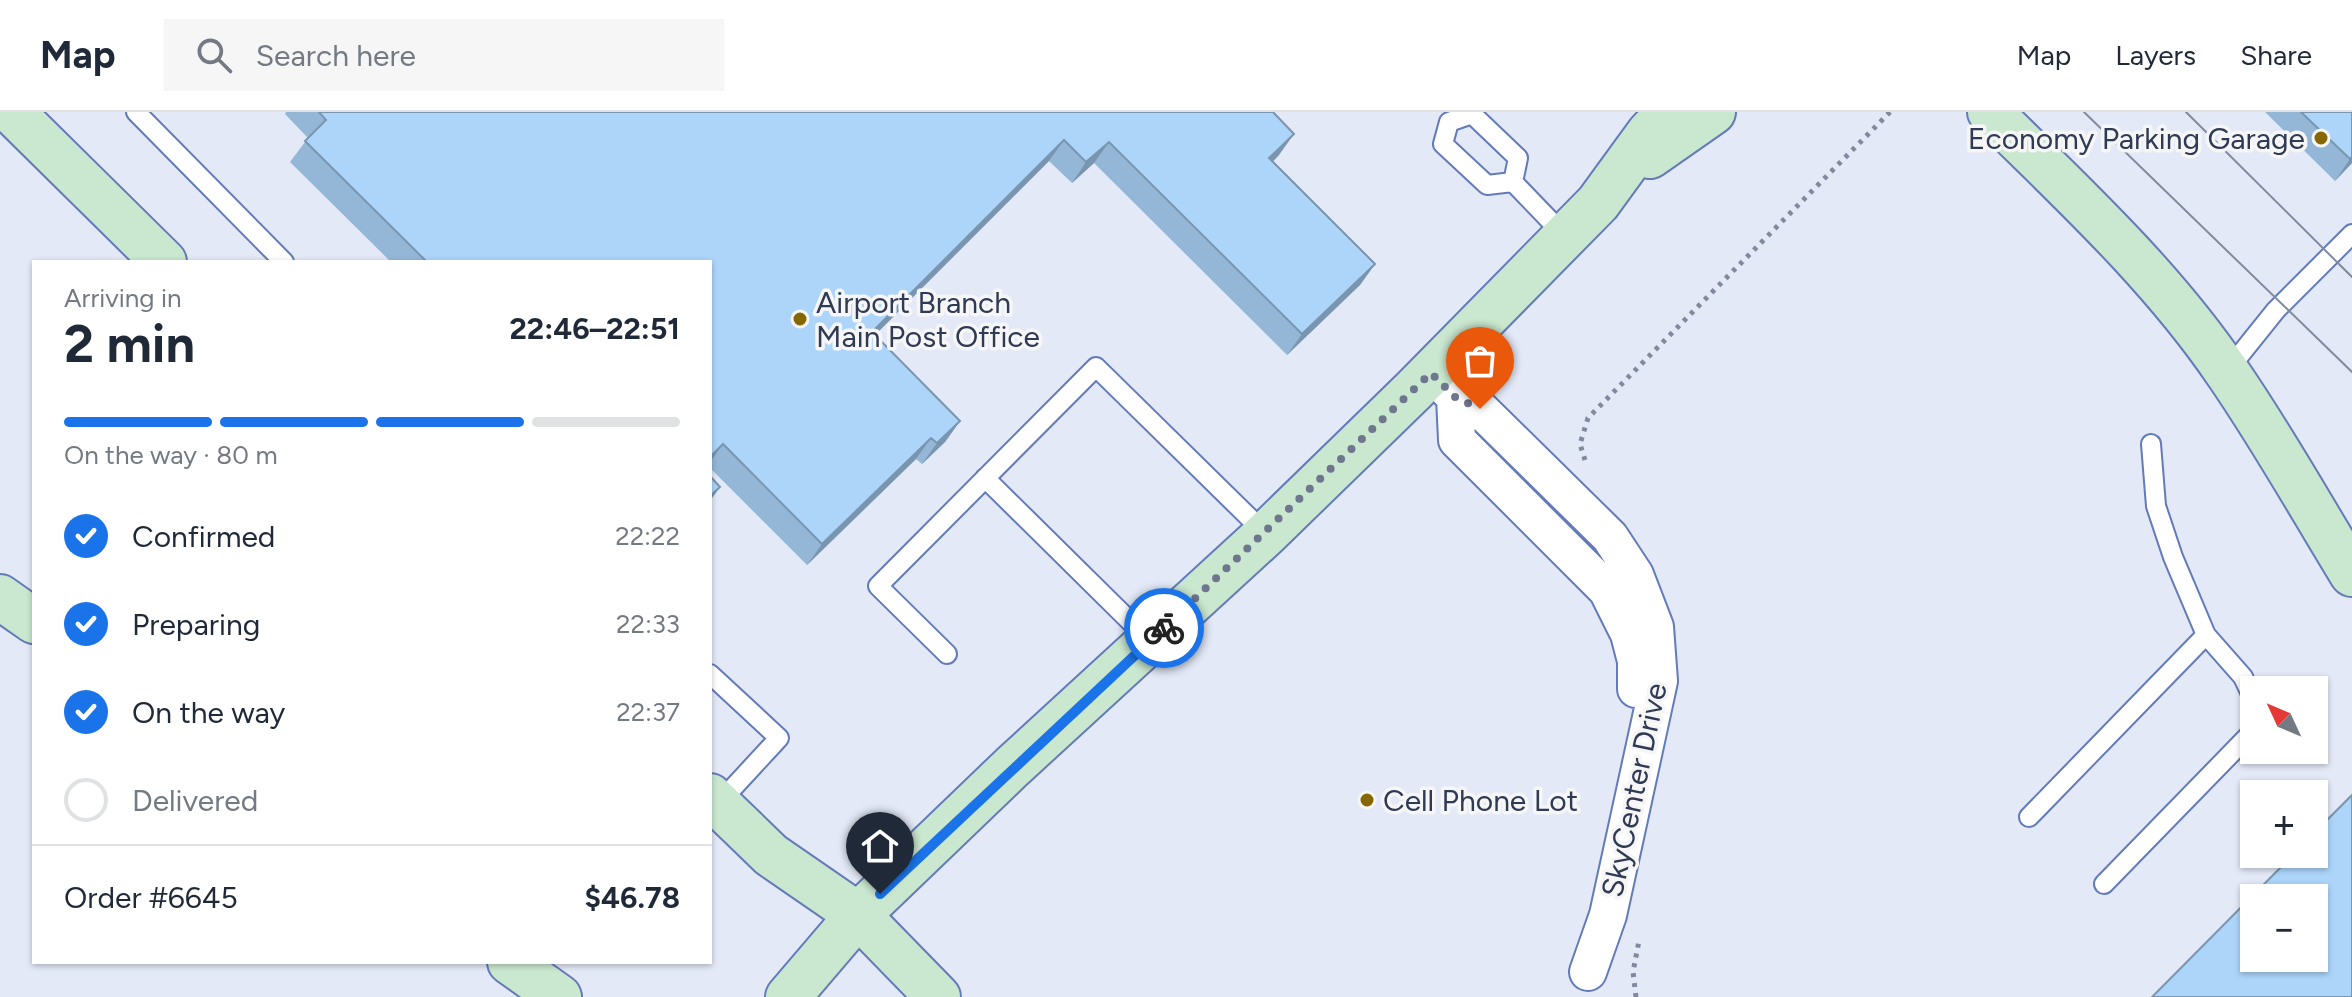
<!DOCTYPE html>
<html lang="en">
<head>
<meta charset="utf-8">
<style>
	:root { --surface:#fff; --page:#f6f6f7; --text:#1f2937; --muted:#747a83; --line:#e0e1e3; --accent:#1a73e8 }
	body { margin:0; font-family:Figtree,sans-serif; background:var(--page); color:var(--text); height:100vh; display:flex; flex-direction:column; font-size:30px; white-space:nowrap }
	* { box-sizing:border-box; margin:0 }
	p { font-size:26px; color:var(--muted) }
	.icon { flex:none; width:44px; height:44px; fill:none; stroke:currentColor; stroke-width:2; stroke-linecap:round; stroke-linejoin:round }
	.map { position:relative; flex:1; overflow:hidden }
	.details { position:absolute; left:32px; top:148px; width:680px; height:704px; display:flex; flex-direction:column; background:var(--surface); border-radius:0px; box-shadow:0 2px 6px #0004 }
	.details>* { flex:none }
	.needle { width:52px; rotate:314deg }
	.tools { position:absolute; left:2240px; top:564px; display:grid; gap:16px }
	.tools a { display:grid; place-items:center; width:88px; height:88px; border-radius:0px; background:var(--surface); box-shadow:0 2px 6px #0004; font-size:40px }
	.pin { position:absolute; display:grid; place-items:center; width:68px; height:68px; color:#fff; margin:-82px -34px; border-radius:50% 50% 50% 0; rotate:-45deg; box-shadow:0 0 8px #0007 }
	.pin .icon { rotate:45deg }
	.courier { position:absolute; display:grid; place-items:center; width:80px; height:80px; margin:-40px; border:6px solid #1a73e8; border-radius:50%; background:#fff; color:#222; box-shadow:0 2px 10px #0007 }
	.head em { font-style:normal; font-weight:700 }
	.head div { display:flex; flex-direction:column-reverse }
	.head { display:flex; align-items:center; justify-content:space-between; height:136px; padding:0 32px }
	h1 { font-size:52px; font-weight:700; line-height:60px }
	.bar { display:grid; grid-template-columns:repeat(4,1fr); gap:12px 8px; align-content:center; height:96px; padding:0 32px }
	.bar i { height:10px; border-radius:6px; background:var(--line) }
	.bar .on { background:var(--accent) }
	.bar p { grid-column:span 4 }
	.line { display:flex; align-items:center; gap:20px; padding:0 32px; border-top:2px solid var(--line) }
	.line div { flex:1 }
	ol { padding:0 32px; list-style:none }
	li { display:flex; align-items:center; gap:24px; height:88px }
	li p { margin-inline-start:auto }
	li .icon { padding:8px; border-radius:50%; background:var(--accent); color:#fff; stroke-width:4 }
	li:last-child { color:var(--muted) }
	li i { width:44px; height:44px; border:4px solid var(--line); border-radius:50% }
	header { display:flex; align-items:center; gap:48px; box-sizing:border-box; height:112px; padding:0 40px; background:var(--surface); border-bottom:2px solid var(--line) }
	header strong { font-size:38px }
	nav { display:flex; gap:44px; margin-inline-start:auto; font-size:28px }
	.search { width:560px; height:72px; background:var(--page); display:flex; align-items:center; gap:20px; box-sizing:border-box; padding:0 28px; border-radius:0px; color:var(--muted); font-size:30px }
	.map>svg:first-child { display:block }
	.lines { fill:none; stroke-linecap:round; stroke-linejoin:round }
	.lane-casing { stroke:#637bba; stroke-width:22 }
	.street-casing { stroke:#637bba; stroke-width:40 }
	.secondary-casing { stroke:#637bba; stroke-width:48 }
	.path { stroke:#81899e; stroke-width:5; stroke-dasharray:4 6; stroke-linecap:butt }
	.lane { stroke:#fff; stroke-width:18 }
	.street { stroke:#fff; stroke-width:36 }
	.secondary { stroke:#cae7cf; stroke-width:44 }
	.tram { stroke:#818a9f; stroke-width:2 }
	.wall { fill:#95b7d7 }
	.shaded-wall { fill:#7995af }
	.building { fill:#add5fa; stroke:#7995af; stroke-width:2; fill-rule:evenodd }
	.done { stroke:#6e778e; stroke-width:8; stroke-dasharray:0 14.4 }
	.route { stroke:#1a73e8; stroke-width:10 }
	.poi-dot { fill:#866701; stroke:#f6f6f6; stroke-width:3 }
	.labels { text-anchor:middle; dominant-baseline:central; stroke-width:7; stroke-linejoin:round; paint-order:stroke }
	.poi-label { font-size:30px; fill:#2f3a55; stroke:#f6f6f6; text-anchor:start }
	.street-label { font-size:30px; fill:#2f3a55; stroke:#f6f6f6 }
</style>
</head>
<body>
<header>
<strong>Map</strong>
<div class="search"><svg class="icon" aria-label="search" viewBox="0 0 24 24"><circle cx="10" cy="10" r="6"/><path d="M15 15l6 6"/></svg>Search here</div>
<nav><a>Map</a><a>Layers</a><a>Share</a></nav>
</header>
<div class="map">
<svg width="2352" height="885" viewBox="0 0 2352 885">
	<rect width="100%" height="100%" fill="#e3e9f7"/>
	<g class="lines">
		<defs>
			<path id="lane" d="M 136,0 L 284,150
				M 1449,10 L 1443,32 L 1487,73 L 1513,70 L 1565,124
				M 1449,10 L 1472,2 L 1518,46 L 1513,70
				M 2227,259 L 2276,198 L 2352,122
				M 2151,332 L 2156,394 L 2173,445 L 2206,523 L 2243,565 L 2254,588
				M 985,366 L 1150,529
				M 947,542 L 878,474 L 1096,255 L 1266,422
				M 710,562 L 779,626 L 718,692
				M 2029,705 L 2206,523
				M 2104,772 L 2254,618"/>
			<path id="street" d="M 1431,261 L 1455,285 L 1480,297 L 1610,425 L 1635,463 L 1655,515 L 1659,569 L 1608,803 L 1588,860
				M 1455,285 L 1457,328 L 1607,478 L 1629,522 L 1636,549 L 1636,577"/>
			<path id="secondary" d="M 12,0 L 164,150
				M 1990,0 C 2073,82 2161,163 2227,260 C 2272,325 2311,395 2352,462
				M 1650,44 L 1713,0
				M 0,485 L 34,509
				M 710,684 L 771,743 L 858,803 L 938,885
				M 510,850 L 559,885
				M 788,885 L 858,803 L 1012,655 L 1266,422 L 1414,278 L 1598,91 L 1649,21 L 1669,0"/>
		</defs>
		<use href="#lane" class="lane-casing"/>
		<use href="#street" class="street-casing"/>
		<use href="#secondary" class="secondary-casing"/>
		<path class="path" d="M 1585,348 L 1580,332 L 1588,306 L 1890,0
			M 1636,885 L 1633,860 L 1639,829"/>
		<use href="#lane" class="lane"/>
		<use href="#street" class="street"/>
		<use href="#secondary" class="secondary"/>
		<path class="tram" d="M 2084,0 L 2352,260
			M 2186,0 L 2352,165"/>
	</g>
	<path class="wall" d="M 286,0 L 1273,0 L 1279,43 L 1273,50 L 1375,152 L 1360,173 L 1287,243 L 1094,51 L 1072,71 L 1049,49 L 875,223 L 960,309 L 945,330 L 922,352 L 916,347 L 807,453 L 710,356 L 710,150 L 391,150 L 290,50 L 308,26 L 285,2 Z
		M 2265,0 L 2352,0 L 2352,51 L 2335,69 Z"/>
	<path class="shaded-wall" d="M 1294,22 L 1279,43 L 1254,67 L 1269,46 Z
		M 1064,28 L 1049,49 L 857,241 L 872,220 Z
		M 1109,30 L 1094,51 L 1072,71 L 1086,50 Z
		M 2352,45 L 2352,51 L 2335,69 L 2350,47 Z
		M 1375,152 L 1360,173 L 1287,243 L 1302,222 Z
		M 960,309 L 945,330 L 922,352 L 937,331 Z
		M 931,326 L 916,347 L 807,453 L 822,432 Z
		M 723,332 L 710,350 L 710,345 Z
		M 720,375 L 710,389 L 710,384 Z"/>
	<path class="building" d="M 319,0 L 1273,0 L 1294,22 L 1269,46 L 1375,152 L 1302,222 L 1109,30 L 1086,50 L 1064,28 L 872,220 L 960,309 L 937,331 L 931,326 L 822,432 L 723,332 L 710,345 L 710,150 L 427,150 L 305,29 L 326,8 Z
		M 2301,0 L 2352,0 L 2352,45 L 2350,47 Z
		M 710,364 L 720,375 L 710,384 Z
		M 2352,683 L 2352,885 L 2152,885 L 2294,742 L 2314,742 L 2314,721 ZM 2254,786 L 2314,786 L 2314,846 L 2254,846 Z"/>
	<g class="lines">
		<path class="done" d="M 1164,516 L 1431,261 L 1455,285 L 1480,297"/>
		<path class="route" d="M 880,782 L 1164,516"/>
	</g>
	<g class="poi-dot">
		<circle cx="2321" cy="26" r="8"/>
		<circle cx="800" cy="207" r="8"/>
		<circle cx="1367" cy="688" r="8"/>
	</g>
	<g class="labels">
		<g class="poi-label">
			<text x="2305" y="26" text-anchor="end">Economy Parking Garage</text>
			<text x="816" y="190">Airport Branch<tspan x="816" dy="34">Main Post Office</tspan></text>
			<text x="1383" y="688">Cell Phone Lot</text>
		</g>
		<g class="street-label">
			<text transform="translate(1634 678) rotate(-78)">SkyCenter Drive</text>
		</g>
	</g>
</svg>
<div class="tools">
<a><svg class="needle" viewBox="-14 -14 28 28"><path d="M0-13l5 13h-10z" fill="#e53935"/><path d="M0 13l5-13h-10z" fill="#747a83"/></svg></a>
<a>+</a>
<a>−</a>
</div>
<div class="pin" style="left:1480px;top:297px;background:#ea580c"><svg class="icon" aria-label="bag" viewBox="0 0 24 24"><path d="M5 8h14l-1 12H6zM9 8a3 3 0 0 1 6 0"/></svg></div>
<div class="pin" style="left:880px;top:782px;background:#1f2937"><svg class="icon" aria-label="home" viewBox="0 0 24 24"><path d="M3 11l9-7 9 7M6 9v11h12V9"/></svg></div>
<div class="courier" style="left:1164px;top:516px"><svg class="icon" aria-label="bike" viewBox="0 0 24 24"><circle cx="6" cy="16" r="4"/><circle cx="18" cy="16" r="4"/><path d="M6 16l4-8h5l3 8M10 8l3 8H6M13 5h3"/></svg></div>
<section class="details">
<div class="head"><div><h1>2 min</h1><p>Arriving in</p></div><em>22:46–22:51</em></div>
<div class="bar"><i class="on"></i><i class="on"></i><i class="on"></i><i></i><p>On the way · 80 m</p></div>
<ol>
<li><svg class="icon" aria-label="check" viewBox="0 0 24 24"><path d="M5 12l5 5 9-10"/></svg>Confirmed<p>22:22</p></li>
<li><svg class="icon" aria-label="check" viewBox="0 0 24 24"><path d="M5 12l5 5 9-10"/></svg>Preparing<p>22:33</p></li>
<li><svg class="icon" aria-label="check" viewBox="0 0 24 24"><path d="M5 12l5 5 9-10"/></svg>On the way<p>22:37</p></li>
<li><i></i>Delivered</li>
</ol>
<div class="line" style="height:104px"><div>Order #6645</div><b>$46.78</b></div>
</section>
</div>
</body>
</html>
